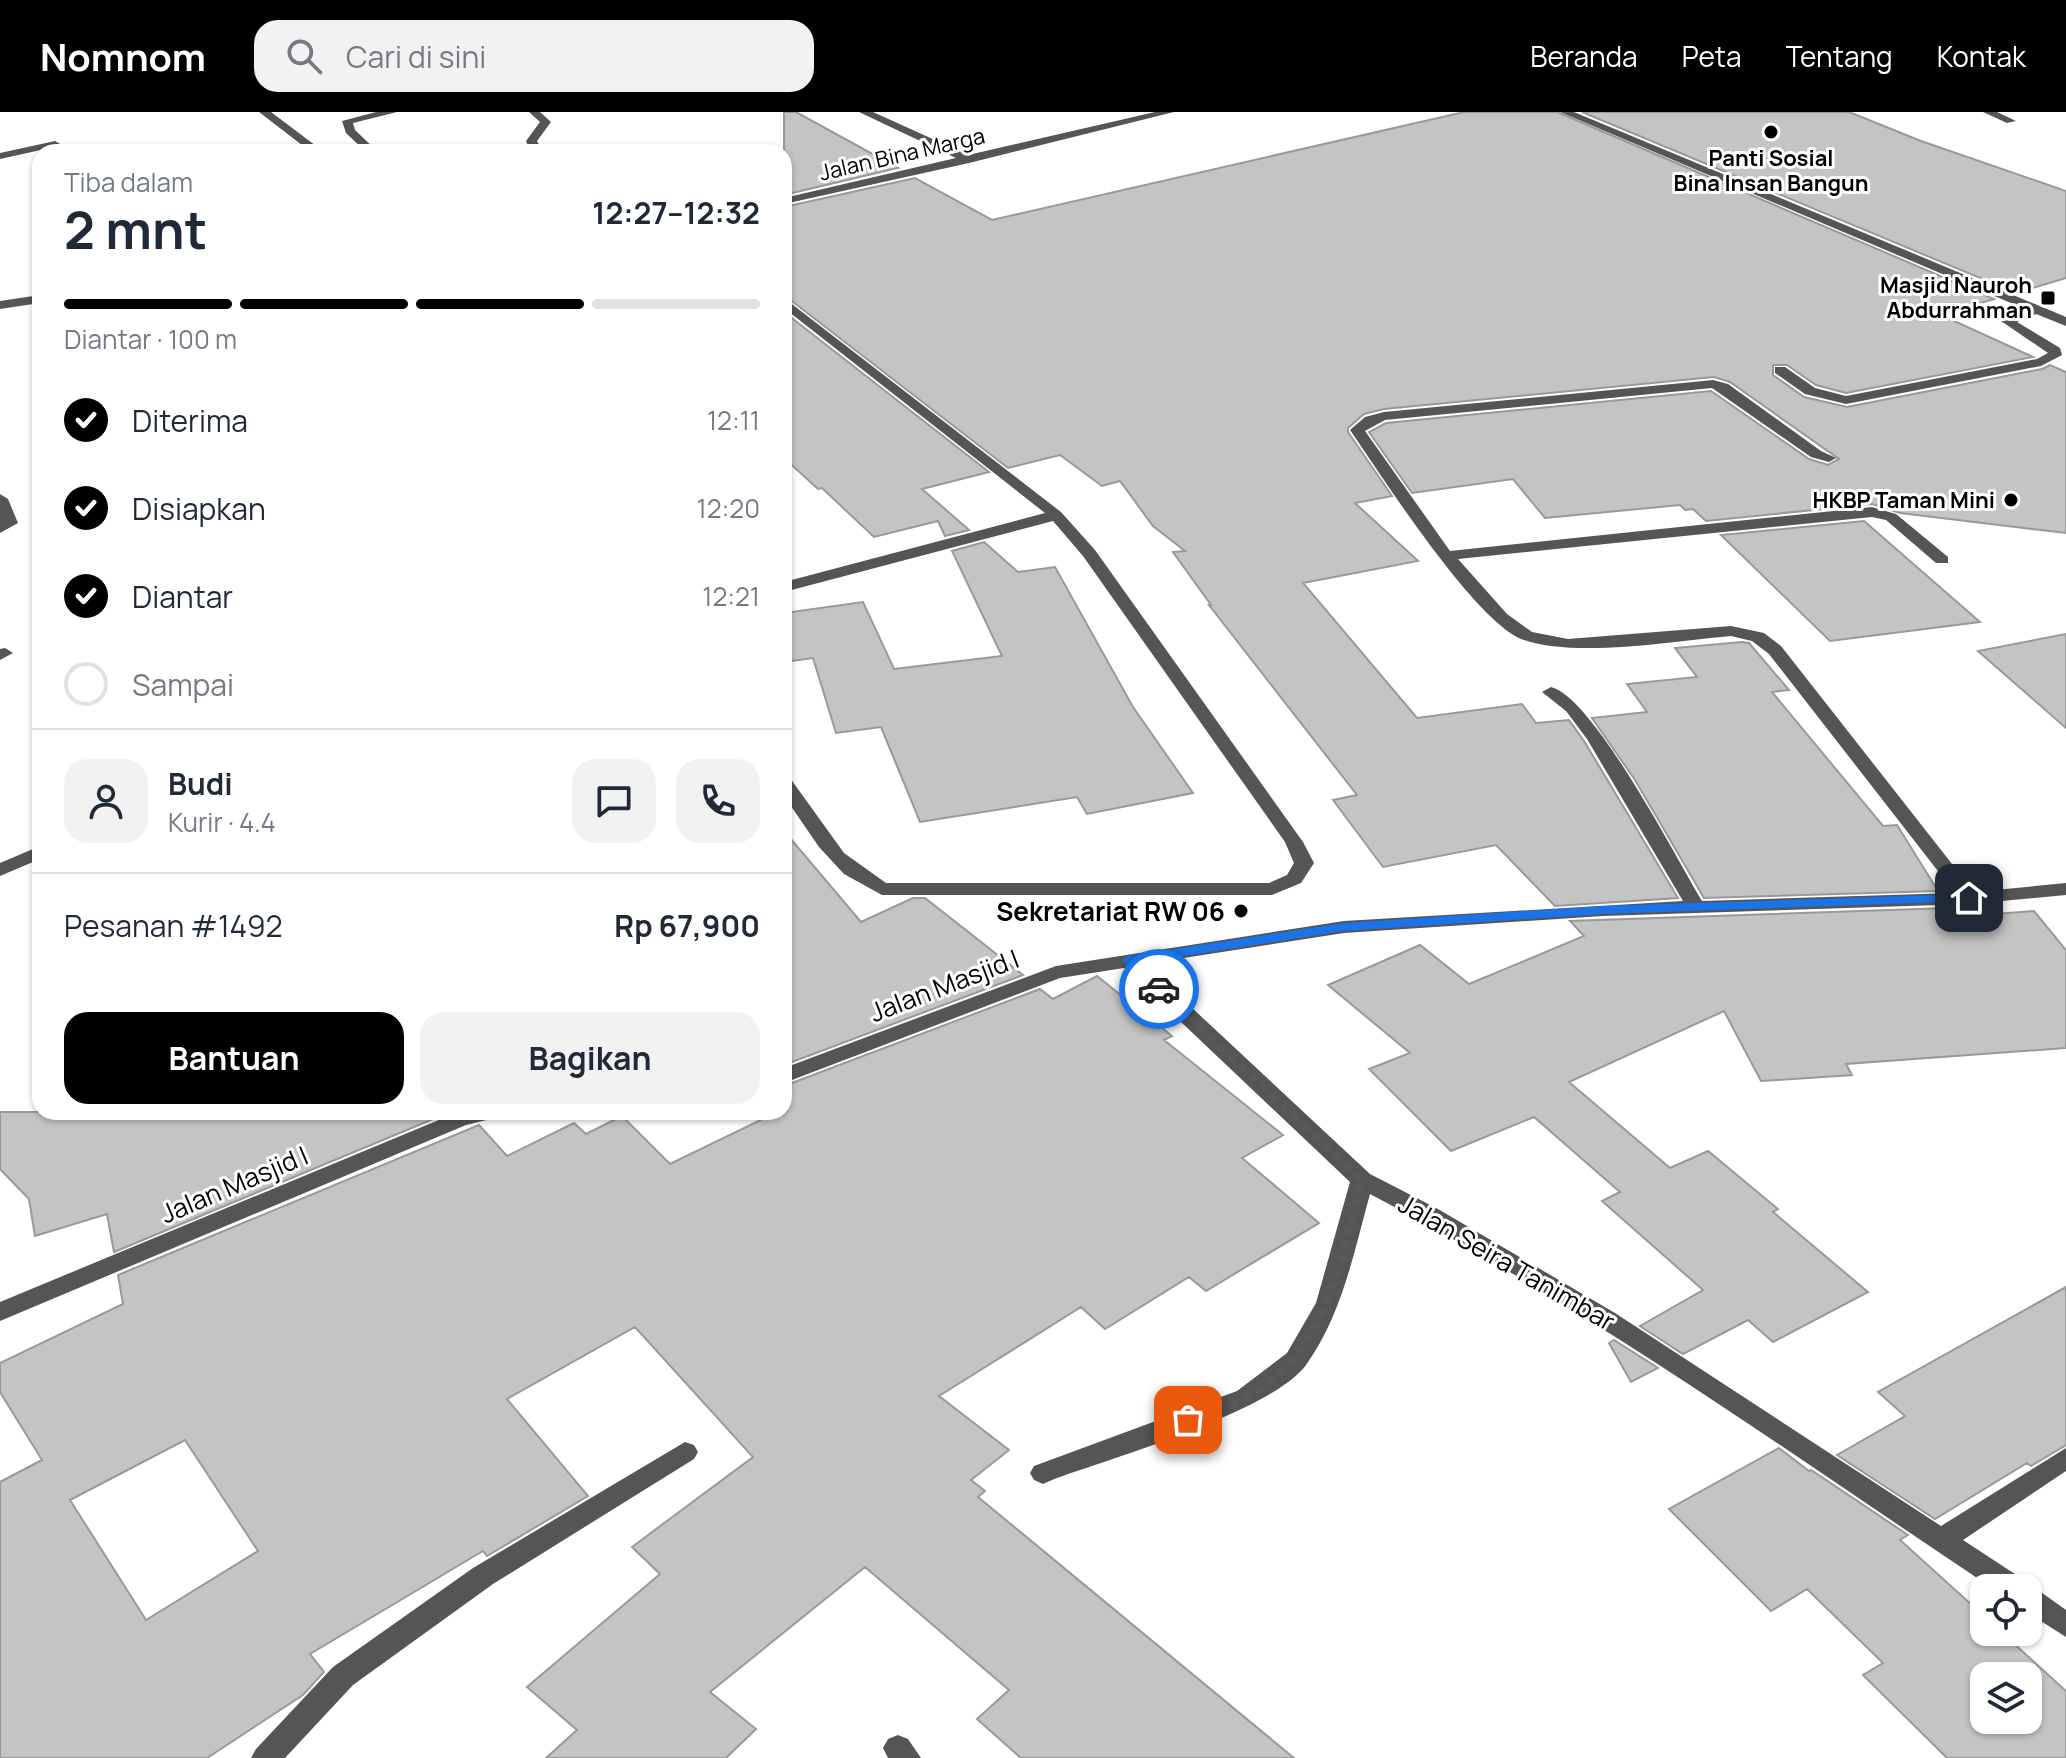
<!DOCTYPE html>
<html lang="id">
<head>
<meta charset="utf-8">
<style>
	:root { --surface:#fff; --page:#f2f2f3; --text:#1f2937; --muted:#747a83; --line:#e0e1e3; --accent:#000 }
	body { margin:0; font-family:Manrope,sans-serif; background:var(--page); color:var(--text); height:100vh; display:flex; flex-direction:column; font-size:30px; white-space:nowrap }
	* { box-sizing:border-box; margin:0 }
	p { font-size:26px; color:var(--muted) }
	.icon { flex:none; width:44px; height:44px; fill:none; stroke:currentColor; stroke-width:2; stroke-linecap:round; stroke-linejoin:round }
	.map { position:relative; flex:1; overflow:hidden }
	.side { position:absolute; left:32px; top:32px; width:760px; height:976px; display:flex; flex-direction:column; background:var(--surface); border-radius:24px; box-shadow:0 2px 6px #0004 }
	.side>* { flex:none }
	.fabs { position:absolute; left:1970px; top:1462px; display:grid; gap:16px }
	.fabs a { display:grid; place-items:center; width:72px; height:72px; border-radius:16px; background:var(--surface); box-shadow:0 2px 6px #0004; font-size:40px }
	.pin { position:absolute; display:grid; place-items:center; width:68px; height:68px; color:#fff; margin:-34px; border-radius:16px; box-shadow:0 4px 12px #0006 }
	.courier { position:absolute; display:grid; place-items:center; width:80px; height:80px; margin:-40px; border:6px solid #1a73e8; border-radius:50%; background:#fff; color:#222; box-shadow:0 2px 10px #0007 }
	.head em { font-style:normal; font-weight:700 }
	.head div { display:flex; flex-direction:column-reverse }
	.head { display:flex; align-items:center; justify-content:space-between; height:136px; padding:0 32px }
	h1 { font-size:52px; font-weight:700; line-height:60px }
	.bar { display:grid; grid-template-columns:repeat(4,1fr); gap:12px 8px; align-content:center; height:96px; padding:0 32px }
	.bar i { height:10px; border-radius:6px; background:var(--line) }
	.bar .active { background:var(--accent) }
	.bar p { grid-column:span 4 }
	.line { display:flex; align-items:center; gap:20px; padding:0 32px; border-top:2px solid var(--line) }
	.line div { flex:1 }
	.round { display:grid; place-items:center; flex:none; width:84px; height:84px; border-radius:24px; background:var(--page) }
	ol { padding:0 32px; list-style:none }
	li { display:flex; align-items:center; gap:24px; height:88px }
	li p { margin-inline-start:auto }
	li .icon { padding:8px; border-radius:50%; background:var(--accent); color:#fff; stroke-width:4 }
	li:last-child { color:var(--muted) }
	li i { width:44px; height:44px; border:4px solid var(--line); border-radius:50% }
	.cta { display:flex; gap:16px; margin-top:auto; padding:16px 32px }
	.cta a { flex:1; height:92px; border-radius:24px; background:var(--accent); color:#fff; font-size:32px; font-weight:700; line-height:92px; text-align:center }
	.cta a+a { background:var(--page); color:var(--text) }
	header { display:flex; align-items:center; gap:48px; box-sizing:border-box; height:112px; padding:0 40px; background:var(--accent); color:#fff }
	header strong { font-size:38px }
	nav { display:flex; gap:44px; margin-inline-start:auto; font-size:28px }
	.search { width:560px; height:72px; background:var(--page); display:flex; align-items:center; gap:20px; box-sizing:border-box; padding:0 28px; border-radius:24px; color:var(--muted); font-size:30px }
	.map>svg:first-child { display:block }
	.building { fill:#c4c4c4; stroke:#999; stroke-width:2; fill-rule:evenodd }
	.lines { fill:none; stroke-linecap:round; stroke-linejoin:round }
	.minor { fill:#555; fill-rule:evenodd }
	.route { fill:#1a73e8 }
	.done { stroke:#595959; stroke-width:8; stroke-dasharray:0 14.4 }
	.poi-dot { fill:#000; stroke:#fff; stroke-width:3 }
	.labels { text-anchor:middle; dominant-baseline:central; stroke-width:6; stroke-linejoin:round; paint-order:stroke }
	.far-street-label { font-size:22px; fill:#000; stroke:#fff }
	.far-poi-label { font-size:22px; font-weight:bold; fill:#000; stroke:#fff; text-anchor:end }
	.poi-label { font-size:26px; font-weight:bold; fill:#000; stroke:#fff; text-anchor:end }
	.street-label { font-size:26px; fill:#000; stroke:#fff }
</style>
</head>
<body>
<header>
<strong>Nomnom</strong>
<div class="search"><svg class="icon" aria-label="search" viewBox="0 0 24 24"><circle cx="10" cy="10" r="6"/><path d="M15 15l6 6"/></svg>Cari di sini</div>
<nav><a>Beranda</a><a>Peta</a><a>Tentang</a><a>Kontak</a></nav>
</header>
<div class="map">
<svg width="2066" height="1646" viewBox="0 0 2066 1646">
	<rect width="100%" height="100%" fill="#fff"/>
	<path class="building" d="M 784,0 L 796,0 L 898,56 L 784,83 Z
		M 1464,0 L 1557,0 L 1994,187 L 1941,203 L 2033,245 L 1846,281 L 1816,273 L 1787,253 L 1773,253 L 1773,263 L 1804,285 L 1847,295 L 2042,257 L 2050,253 L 2066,260 L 2066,421 L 1900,401 L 1872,392 L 1706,409 L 1693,397 L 1685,398 L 1680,393 L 1545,406 L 1513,367 L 1412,381 L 1369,320 L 1386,311 L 1711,279 L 1809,347 L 1828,353 L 1839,347 L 1730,270 L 1714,265 L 1384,297 L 1364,302 L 1348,316 L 1348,320 L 1392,384 L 1355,391 L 1418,449 L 1303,471 L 1417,606 L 1522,592 L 1536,611 L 1569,608 L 1584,629 L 1678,786 L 1555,794 L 1496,733 L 1383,755 L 1333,688 L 1357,683 L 1209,493 L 1211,493 L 1173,440 L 1185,439 L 1153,414 L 1120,369 L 1102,374 L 1060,343 L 1008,356 L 784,183 L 784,95 L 915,66 L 992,108 Z
		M 1582,0 L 1849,0 L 1921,29 L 2066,79 L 2066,166 L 2016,181 Z
		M 784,200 L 989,360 L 922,377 L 969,418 L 945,424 L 938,409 L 874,425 L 822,376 L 818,377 L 784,346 Z
		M 1864,409 L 1980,510 L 1830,529 L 1721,423 Z
		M 984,430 L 1018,460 L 1055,455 L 1133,595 L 1193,681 L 1087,702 L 1077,685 L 920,710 L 881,615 L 836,621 L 813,546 L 784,550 L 784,501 L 863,490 L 894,557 L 1002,544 L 952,439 Z
		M 2066,522 L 2066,616 L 1978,539 Z
		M 1742,530 L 1749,531 L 1789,578 L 1772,580 L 1883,714 L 1897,713 L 1938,779 L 1704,786 L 1635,668 L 1592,606 L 1647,600 L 1627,572 L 1697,565 L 1675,536 Z
		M 784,719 L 861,810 L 913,786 L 925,786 L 1023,863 L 784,953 Z
		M 1949,796 L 1955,805 L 2034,799 L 2066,838 L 2066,936 L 1846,952 L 1852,963 L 1761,969 L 1724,899 L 1569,970 L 1670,1056 L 1708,1039 L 1778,1097 L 1773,1100 L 1868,1180 L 1773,1230 L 1748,1208 L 1683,1242 L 1640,1214 L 1703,1178 L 1602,1089 L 1620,1080 L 1534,1005 L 1451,1039 L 1369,957 L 1410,941 L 1328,873 L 1420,833 L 1469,872 L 1584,824 L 1570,809 Z
		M 1097,864 L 1172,924 L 1164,928 L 1283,1023 L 1242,1046 L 1319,1111 L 1206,1179 L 1189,1165 L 1105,1217 L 1081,1195 L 939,1284 L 1009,1338 L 971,1368 L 985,1379 L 978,1385 L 1294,1646 L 1021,1646 L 977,1607 L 1009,1578 L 865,1455 L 710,1580 L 756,1617 L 726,1646 L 546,1646 L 577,1618 L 527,1575 L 660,1462 L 632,1435 L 753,1345 L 635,1215 L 507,1287 L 588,1384 L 487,1444 L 483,1439 L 310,1542 L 324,1560 L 303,1583 L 207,1646 L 0,1646 L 0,1370 L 42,1348 L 0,1280 L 0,1251 L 123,1192 L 118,1163 L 479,1013 L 507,1044 L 574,1011 L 586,1022 L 622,1004 L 670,1052 L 777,1000 L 784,1000 L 784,974 L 1040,877 L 1053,887 ZM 185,1328 L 258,1439 L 146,1508 L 70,1388 Z
		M 0,1000 L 450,1000 L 114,1140 L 107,1102 L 35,1124 L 29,1087 L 0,1057 Z
		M 2066,1175 L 2066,1333 L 2031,1354 L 2027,1351 L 1935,1407 L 1837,1343 L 1905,1304 L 1878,1280 Z
		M 1614,1228 L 1658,1256 L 1631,1270 L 1609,1231 Z
		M 1779,1336 L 1809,1359 L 1811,1358 L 1908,1423 L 1900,1428 L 1984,1504 L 1984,1520 L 2001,1520 L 2066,1579 L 2066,1646 L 1947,1646 L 1863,1563 L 1883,1551 L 1807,1477 L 1771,1499 L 1669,1397 ZM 1984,1564 L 2028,1564 L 2028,1608 L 1984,1608 Z"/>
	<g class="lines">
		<path class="minor" d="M 259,0 L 271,0 L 324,40 L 311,40 Z
			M 376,0 L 397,0 L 353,11 L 355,18 L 378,40 L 366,40 L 346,21 L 342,9 Z
			M 529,0 L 540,0 L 551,10 L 537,29 L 543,40 L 531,40 L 526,29 L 540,10 Z
			M 859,0 L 873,0 L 968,43 L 1155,0 L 1174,0 L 969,51 L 784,92 L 784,86 L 956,46 Z
			M 1560,0 L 1574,0 L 2066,205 L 2066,214 L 2036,202 L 2017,210 L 2060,236 L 2062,243 L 2041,254 L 1846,292 L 1805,282 L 1775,261 L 1775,255 L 1785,255 L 1815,276 L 1846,284 L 2037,247 L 2048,241 L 2001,209 L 2025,197 Z
			M 1983,0 L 1997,0 L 2016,9 L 2007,11 Z
			M 55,29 L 60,32 L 59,34 L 0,47 L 0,41 Z
			M 40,183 L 40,191 L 0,197 L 0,189 Z
			M 784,186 L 1061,400 L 1095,438 L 1303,730 L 1314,751 L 1301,771 L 1272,783 L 882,783 L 844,762 L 819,735 L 784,684 L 784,665 L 790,666 L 844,741 L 886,771 L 1269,771 L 1287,763 L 1294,751 L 1285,730 L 1083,444 L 1053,409 L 784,480 L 784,470 L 1045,401 L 784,196 Z
			M 1713,268 L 1728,272 L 1821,339 L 1836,346 L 1829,350 L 1811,345 L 1712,276 L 1385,308 L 1365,319 L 1450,439 L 1872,395 L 1896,402 L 1948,445 L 1948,451 L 1936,451 L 1886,408 L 1872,405 L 1458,447 L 1507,502 L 1532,520 L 1568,527 L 1731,514 L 1764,521 L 1781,534 L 1974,780 L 2066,771 L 2066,783 L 1969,792 L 1603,804 L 1344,821 L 1145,852 L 1370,1062 L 1438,1097 L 1615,1201 L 1941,1414 L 2066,1336 L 2066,1359 L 1963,1428 L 2024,1468 L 2027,1475 L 2038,1478 L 2066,1498 L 2066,1525 L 2028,1501 L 2028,1476 L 1992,1476 C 1788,1340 1587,1195 1370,1082 C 1354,1140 1342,1203 1306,1253 C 1271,1300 1112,1346 1052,1368 L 1043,1372 L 1034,1368 L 1030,1361 L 1034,1354 L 1237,1279 L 1287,1241 L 1316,1191 L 1350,1070 L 1124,856 L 1060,866 L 784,971 L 784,956 L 1056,854 L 1344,809 L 1683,789 L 1587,627 L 1566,599 L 1542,580 L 1551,575 C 1594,586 1676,746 1702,789 L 1955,781 L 1769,542 L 1752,529 L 1731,524 C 1674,529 1577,546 1524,528 C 1476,512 1382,364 1350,318 L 1365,305 L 1384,300 Z
			M 0,382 L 8,387 L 18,411 L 0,421 Z
			M 5,536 L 13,541 L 0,548 L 0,537 Z
			M 40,734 L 40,747 L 0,764 L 0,751 Z
			M 458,1000 L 502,1000 L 499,1005 L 466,1013 L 0,1209 L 0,1190 Z
			M 685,1330 L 694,1333 L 698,1340 L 694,1347 L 493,1472 L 353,1573 L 285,1646 L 251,1646 L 256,1637 L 333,1555 L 473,1456 Z
			M 898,1623 L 908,1627 L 921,1646 L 888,1646 L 883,1636 L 888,1627 Z"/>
	</g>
	<path class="route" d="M 1969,782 L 1975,786 L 1973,789 L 1603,802 L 1344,819 L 1139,851 L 1164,874 L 1164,880 L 1159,881 L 1122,848 L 1128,844 L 1344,811 L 1603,794 Z"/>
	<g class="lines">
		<path class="done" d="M 1159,877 L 1362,1068 C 1340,1148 1326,1244 1245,1287 C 1228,1296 1207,1301 1188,1308"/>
	</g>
	<g class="poi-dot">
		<circle cx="1771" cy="20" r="8"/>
		<rect x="2040" y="178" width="16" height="16" rx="4"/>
		<circle cx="2011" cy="388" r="8"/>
		<circle cx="1241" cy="799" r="8"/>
	</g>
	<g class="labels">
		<g class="far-street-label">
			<text transform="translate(902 42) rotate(-13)">Jalan Bina Marga</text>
		</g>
		<g class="far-poi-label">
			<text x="1771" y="46" text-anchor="middle">Panti Sosial<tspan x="1771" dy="25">Bina Insan Bangun</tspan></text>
			<text x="2032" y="173">Masjid Nauroh<tspan x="2032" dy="25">Abdurrahman</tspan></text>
			<text x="1995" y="388">HKBP Taman Mini</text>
		</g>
		<g class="poi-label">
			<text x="1225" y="799">Sekretariat RW 06</text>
		</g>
		<g class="street-label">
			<text transform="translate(944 873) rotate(-21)">Jalan Masjid I</text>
			<text transform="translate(234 1072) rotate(-23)">Jalan Masjid I</text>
			<text transform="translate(1507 1150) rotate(30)">Jalan Seira Tanimbar</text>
		</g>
	</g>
</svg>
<div class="fabs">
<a><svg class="icon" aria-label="locate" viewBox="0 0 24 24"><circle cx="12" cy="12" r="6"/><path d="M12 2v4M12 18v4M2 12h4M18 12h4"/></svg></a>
<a><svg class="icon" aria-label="layers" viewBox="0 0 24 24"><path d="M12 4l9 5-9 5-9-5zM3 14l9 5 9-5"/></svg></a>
</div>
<div class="pin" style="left:1188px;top:1308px;background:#ea580c"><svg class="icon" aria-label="bag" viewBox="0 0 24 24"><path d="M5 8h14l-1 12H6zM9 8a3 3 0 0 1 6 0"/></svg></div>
<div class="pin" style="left:1969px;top:786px;background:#1f2937"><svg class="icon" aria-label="home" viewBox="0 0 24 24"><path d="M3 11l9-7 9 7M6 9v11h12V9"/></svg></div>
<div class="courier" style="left:1159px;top:877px"><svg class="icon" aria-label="car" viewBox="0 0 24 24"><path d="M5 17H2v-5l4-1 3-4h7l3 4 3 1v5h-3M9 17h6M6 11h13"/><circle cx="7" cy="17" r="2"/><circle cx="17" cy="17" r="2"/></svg></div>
<section class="side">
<div class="head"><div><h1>2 mnt</h1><p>Tiba dalam</p></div><em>12:27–12:32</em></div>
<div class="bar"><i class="active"></i><i class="active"></i><i class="active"></i><i></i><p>Diantar · 100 m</p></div>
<ol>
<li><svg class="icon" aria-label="check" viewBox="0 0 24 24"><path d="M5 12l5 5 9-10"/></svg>Diterima<p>12:11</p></li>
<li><svg class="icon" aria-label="check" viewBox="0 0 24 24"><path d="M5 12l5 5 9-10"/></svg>Disiapkan<p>12:20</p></li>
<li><svg class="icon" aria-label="check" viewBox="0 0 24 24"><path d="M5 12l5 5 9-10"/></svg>Diantar<p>12:21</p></li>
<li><i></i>Sampai</li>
</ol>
<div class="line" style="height:144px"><a class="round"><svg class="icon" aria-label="person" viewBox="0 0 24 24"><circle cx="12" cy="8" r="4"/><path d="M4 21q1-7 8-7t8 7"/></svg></a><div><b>Budi</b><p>Kurir · 4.4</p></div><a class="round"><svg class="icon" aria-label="chat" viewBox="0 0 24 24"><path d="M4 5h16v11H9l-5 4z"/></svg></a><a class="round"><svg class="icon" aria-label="phone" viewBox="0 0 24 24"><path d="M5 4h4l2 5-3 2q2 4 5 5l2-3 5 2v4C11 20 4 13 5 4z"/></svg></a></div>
<div class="line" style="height:104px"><div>Pesanan #1492</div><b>Rp 67,900</b></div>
<div class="cta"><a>Bantuan</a><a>Bagikan</a></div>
</section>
</div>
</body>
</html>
